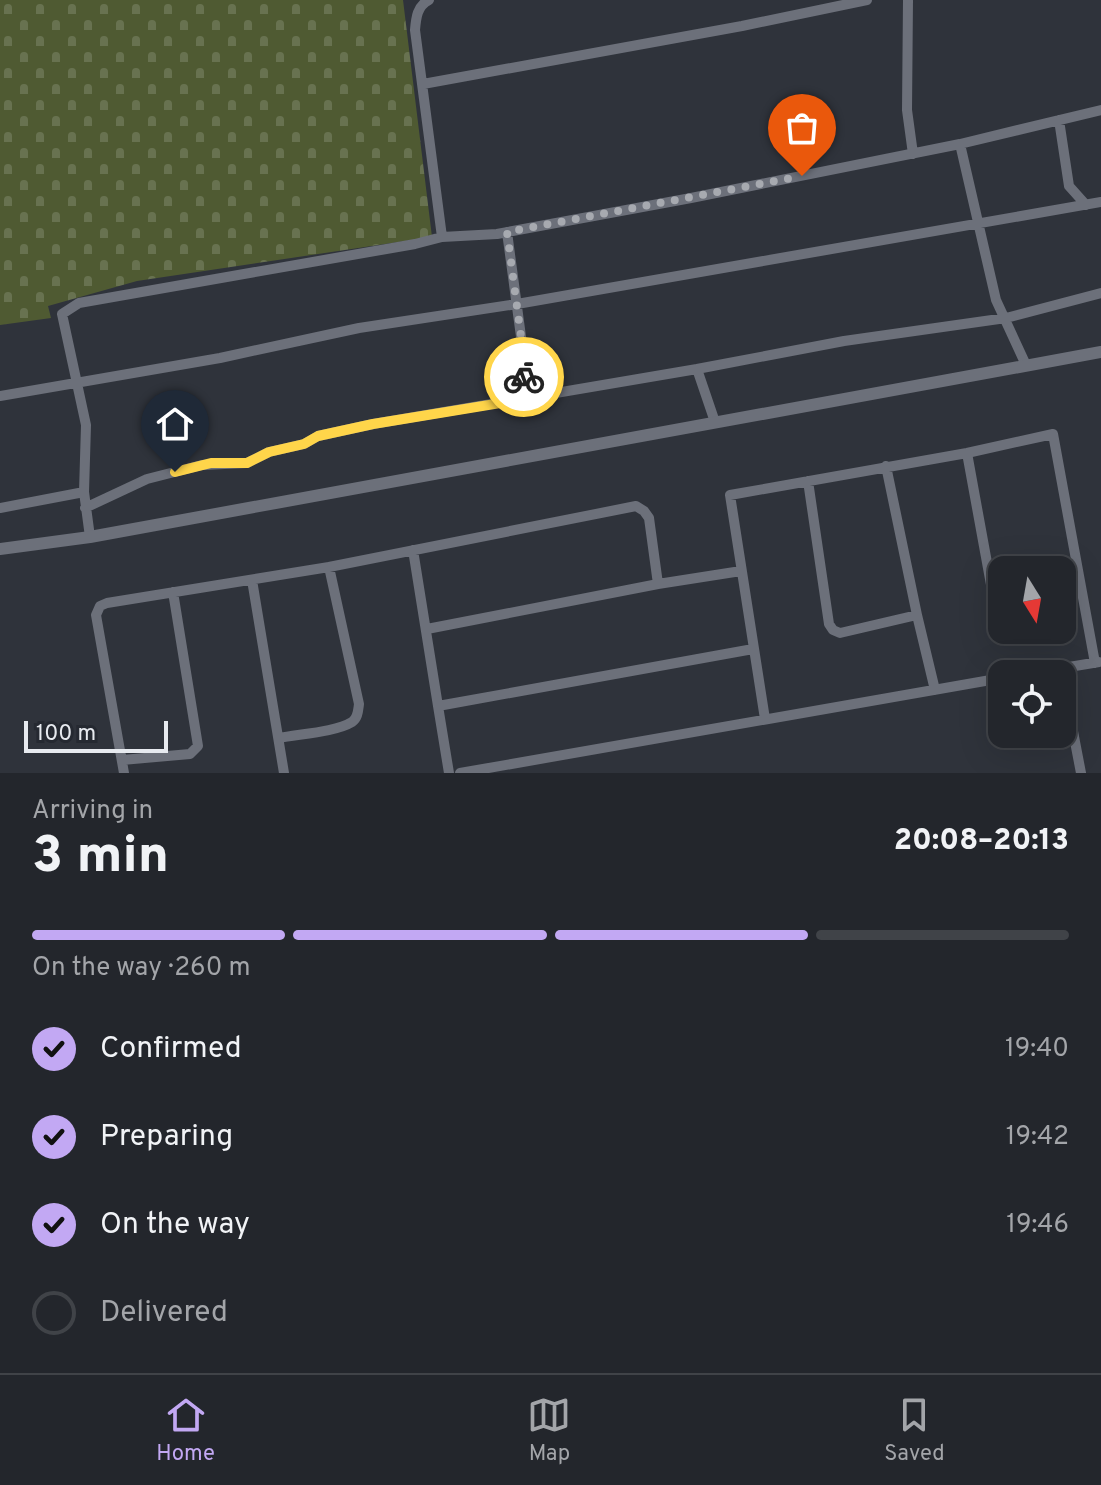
<!DOCTYPE html>
<html lang="en">
<head>
<meta charset="utf-8">
<style>
	:root { --surface:#23262c; --page:#2f3238; --text:#f1f3f6; --muted:#a3a5a9; --line:#404348; --accent:#c2a8f3 }
	body { margin:0; font-family:Overpass,sans-serif; background:var(--page); color:var(--text); height:100vh; display:flex; flex-direction:column; font-size:30px; white-space:nowrap }
	* { box-sizing:border-box; margin:0 }
	p { font-size:26px; color:var(--muted) }
	.icon { flex:none; width:44px; height:44px; fill:none; stroke:currentColor; stroke-width:2; stroke-linecap:round; stroke-linejoin:round }
	.map { position:relative; height:773px; overflow:hidden }
	.drawer { display:flex; flex-direction:column; background:var(--surface); flex:1 }
	.drawer>* { flex:none }
	.needle { width:52px; rotate:169deg }
	.controls { position:absolute; left:988px; top:556px; display:grid; gap:16px }
	.controls a { display:grid; place-items:center; width:88px; height:88px; border-radius:16px; background:var(--surface); box-shadow:0 8px 32px #0002,0 0 0 2px var(--line); font-size:40px }
	.scale { position:absolute; left:24px; bottom:20px; width:144px; box-sizing:border-box; padding-left:8px; border:4px solid #e7eaef; border-top:0; font-size:22px; line-height:28px; white-space:nowrap; color:#e7eaef; -webkit-text-stroke:6px #252931; paint-order:stroke }
	.pin { position:absolute; display:grid; place-items:center; width:68px; height:68px; color:#fff; margin:-82px -34px; border-radius:50% 50% 50% 0; rotate:-45deg; box-shadow:0 0 8px #0007 }
	.pin .icon { rotate:45deg }
	.courier { position:absolute; display:grid; place-items:center; width:80px; height:80px; margin:-40px; border:6px solid #ffd54a; border-radius:50%; background:#fff; color:#222; box-shadow:0 2px 10px #0007 }
	.head em { font-style:normal; font-weight:800 }
	.head div { display:flex; flex-direction:column-reverse }
	.head { display:flex; align-items:center; justify-content:space-between; height:136px; padding:0 32px }
	h1 { font-size:52px; font-weight:800; line-height:60px }
	.bar { display:grid; grid-template-columns:repeat(4,1fr); gap:12px 8px; align-content:center; height:96px; padding:0 32px }
	.bar i { height:10px; border-radius:6px; background:var(--line) }
	.bar .active { background:var(--accent) }
	.bar p { grid-column:span 4 }
	ol { padding:0 32px; list-style:none }
	li { display:flex; align-items:center; gap:24px; height:88px }
	li p { margin-inline-start:auto }
	li .icon { padding:8px; border-radius:50%; background:var(--accent); color:#111; stroke-width:4 }
	li:last-child { color:var(--muted) }
	li i { width:44px; height:44px; border:4px solid var(--line); border-radius:50% }
	.tabs { display:flex; justify-content:space-around; align-items:center; height:112px; border-top:2px solid var(--line); background:var(--surface); font-size:22px; color:var(--muted) }
	.tabs a { display:grid; justify-items:center; gap:4px }
	.tabs .active { color:var(--accent) }
	.map>svg:first-child { display:block }
	.cemetery { fill:url(#cemetery-stones) }
	.lines { fill:none; stroke-linecap:round; stroke-linejoin:round }
	.minor { stroke:#6c707a; stroke-width:10 }
	.tertiary { stroke:#6c707a; stroke-width:12 }
	.done { stroke:#a7aab0; stroke-width:8; stroke-dasharray:0 14.4 }
	.route { stroke:#ffd54a; stroke-width:10 }
</style>
</head>
<body>
<div class="map">
<svg width="1101" height="773" viewBox="0 0 1101 773">
	<defs>
		<pattern id="cemetery-stones" width="16" height="16" patternUnits="userSpaceOnUse" patternTransform="scale(2)"><rect width="16" height="16" fill="#4f5a32"/><path d="M2 7V4a2 2 0 0 1 4 0v3zM10 15v-3a2 2 0 0 1 4 0v3z" fill="#687250"/></pattern>
	</defs>
	<rect width="100%" height="100%" fill="#2f333b"/>
	<path class="cemetery" d="M 0,0 L 403,0 L 432,237 L 137,281 L 48,306 L 51,318 L 0,325 Z"/>
	<g class="lines">
		<path class="minor" d="M 908,0 L 907,110 L 913,154
			M 423,84 L 742,26 L 867,0
			M 1059,120 L 1069,186 L 1086,205
			M 960,144 L 996,300 L 1026,365
			M 507,232 L 522,344 L 525,399
			M 442,237 L 497,234 L 691,198 L 960,144 L 1101,110
			M 697,369 L 844,341 L 1006,318 L 1101,293
			M 0,396 L 220,358 L 359,328 L 517,304 L 1101,202
			M 967,453 L 992,590 L 1002,601
			M 808,481 L 829,624 L 833,630 L 840,633 L 917,615 L 886,466
			M 0,508 L 84,492
			M 85,508 L 147,479 L 202,465 L 247,463 L 269,452 L 304,444 L 318,436 L 373,424 L 697,369 L 715,422
			M 90,537 L 84,492 L 86,425 L 62,314 L 79,303 L 415,244 L 442,237 L 415,30 C 416,18 417,6 429,0
			M 413,550 L 438,706 L 753,649
			M 252,580 L 284,773
			M 1062,594 L 1081,591
			M 917,615 L 935,690
			M 427,629 L 658,584 L 741,571
			M 1027,674 L 1099,662
			M 1062,674 L 1081,773
			M 438,706 L 449,773
			M 765,719 L 730,495 L 967,453 L 1053,434 L 1095,663
			M 279,738 C 298,734 336,732 352,722 C 358,718 358,711 359,704 L 329,567
			M 122,760 L 190,754 L 198,746 L 173,592
			M 124,773 L 96,615 L 100,606 L 107,603 L 329,567 L 636,506 L 644,511 L 649,518 L 658,584
			M 460,773 L 1002,678"/>
		<path class="tertiary" d="M 0,549 L 90,537 L 1101,352"/>
	</g>
	<g class="lines">
		<path class="done" d="M 524,377 L 522,344 L 507,232 L 802,176"/>
		<path class="route" d="M 175,472 L 211,463 L 247,463 L 269,452 L 304,444 L 318,436 L 373,424 L 525,399 L 524,377"/>
	</g>
</svg>
<div class="controls">
<a><svg class="needle" viewBox="-14 -14 28 28"><path d="M0-13l5 13h-10z" fill="#e53935"/><path d="M0 13l5-13h-10z" fill="#a3a5a9"/></svg></a>
<a><svg class="icon" aria-label="locate" viewBox="0 0 24 24"><circle cx="12" cy="12" r="6"/><path d="M12 2v4M12 18v4M2 12h4M18 12h4"/></svg></a>
</div>
<div class="scale">100 m</div>
<div class="pin" style="left:802px;top:176px;background:#ea580c"><svg class="icon" aria-label="bag" viewBox="0 0 24 24"><path d="M5 8h14l-1 12H6zM9 8a3 3 0 0 1 6 0"/></svg></div>
<div class="pin" style="left:175px;top:472px;background:#1f2937"><svg class="icon" aria-label="home" viewBox="0 0 24 24"><path d="M3 11l9-7 9 7M6 9v11h12V9"/></svg></div>
<div class="courier" style="left:524px;top:377px"><svg class="icon" aria-label="bike" viewBox="0 0 24 24"><circle cx="6" cy="16" r="4"/><circle cx="18" cy="16" r="4"/><path d="M6 16l4-8h5l3 8M10 8l3 8H6M13 5h3"/></svg></div>
</div>
<section class="drawer">
<div class="head"><div><h1>3 min</h1><p>Arriving in</p></div><em>20:08–20:13</em></div>
<div class="bar"><i class="active"></i><i class="active"></i><i class="active"></i><i></i><p>On the way · 260 m</p></div>
<ol>
<li><svg class="icon" aria-label="check" viewBox="0 0 24 24"><path d="M5 12l5 5 9-10"/></svg>Confirmed<p>19:40</p></li>
<li><svg class="icon" aria-label="check" viewBox="0 0 24 24"><path d="M5 12l5 5 9-10"/></svg>Preparing<p>19:42</p></li>
<li><svg class="icon" aria-label="check" viewBox="0 0 24 24"><path d="M5 12l5 5 9-10"/></svg>On the way<p>19:46</p></li>
<li><i></i>Delivered</li>
</ol>
</section>
<nav class="tabs">
<a class="active"><svg class="icon" aria-label="home" viewBox="0 0 24 24"><path d="M3 11l9-7 9 7M6 9v11h12V9"/></svg>Home</a>
<a><svg class="icon" aria-label="map" viewBox="0 0 24 24"><path d="M3 6l6-2 6 2 6-2v14l-6 2-6-2-6 2zM9 4v14M15 6v14"/></svg>Map</a>
<a><svg class="icon" aria-label="saved" viewBox="0 0 24 24"><path d="M7 4h10v16l-5-4-5 4z"/></svg>Saved</a>
</nav>
</body>
</html>
